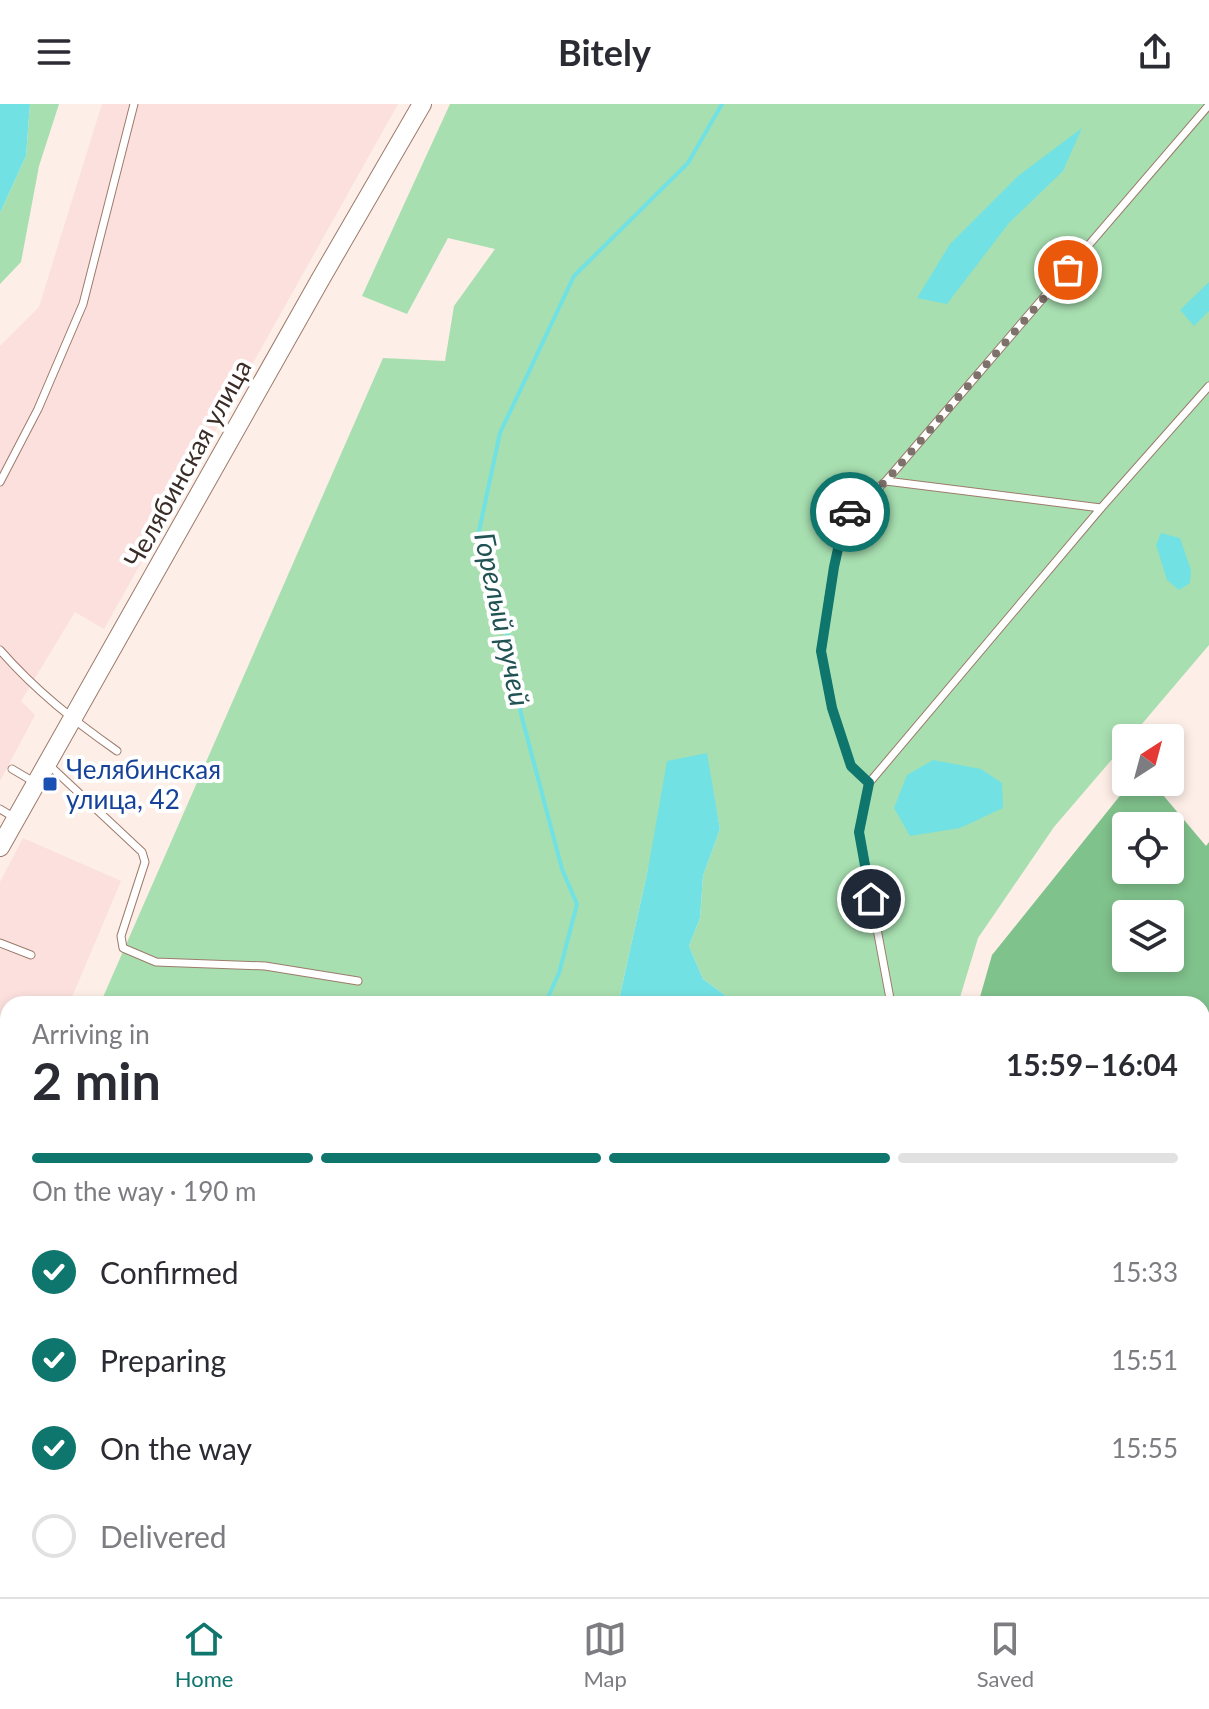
<!DOCTYPE html>
<html lang="en">
<head>
<meta charset="utf-8">
<style>
	:root { --surface:#fff; --page:#f2f2f3; --text:#2b2b33; --muted:#7c7c81; --line:#e1e1e2; --accent:#0f766e }
	body { margin:0; font-family:Lato,sans-serif; background:var(--page); color:var(--text); height:100vh; display:flex; flex-direction:column; font-size:30px; white-space:nowrap }
	* { box-sizing:border-box; margin:0 }
	p { font-size:26px; color:var(--muted) }
	.icon { flex:none; width:44px; height:44px; fill:none; stroke:currentColor; stroke-width:2; stroke-linecap:round; stroke-linejoin:round }
	.map { position:relative; flex:1; overflow:hidden }
	.drawer { position:absolute; left:0px; top:892px; width:1210px; height:602px; display:flex; flex-direction:column; background:var(--surface); border-radius:24px 24px 0 0; box-shadow:0 4px 12px #0003 }
	.drawer>* { flex:none }
	.needle { width:52px; rotate:36deg }
	.buttons { position:absolute; left:1112px; top:620px; display:grid; gap:16px }
	.buttons a { display:grid; place-items:center; width:72px; height:72px; border-radius:8px; background:var(--surface); box-shadow:0 4px 12px #0003; font-size:40px }
	.pin { position:absolute; display:grid; place-items:center; width:68px; height:68px; color:#fff; margin:-34px; border:4px solid #fff; border-radius:50%; box-shadow:0 2px 8px #0007 }
	.courier { position:absolute; display:grid; place-items:center; width:80px; height:80px; margin:-40px; border:6px solid #0f766e; border-radius:50%; background:#fff; color:#222; box-shadow:0 2px 10px #0007 }
	.head em { font-style:normal; font-weight:700 }
	.head div { display:flex; flex-direction:column-reverse }
	.head { display:flex; align-items:center; justify-content:space-between; height:136px; padding:0 32px }
	h1 { font-size:52px; font-weight:700; line-height:60px }
	.bar { display:grid; grid-template-columns:repeat(4,1fr); gap:12px 8px; align-content:center; height:96px; padding:0 32px }
	.bar i { height:10px; border-radius:6px; background:var(--line) }
	.bar .on { background:var(--accent) }
	.bar p { grid-column:span 4 }
	ol { padding:0 32px; list-style:none }
	li { display:flex; align-items:center; gap:24px; height:88px }
	li p { margin-inline-start:auto }
	li .icon { padding:8px; border-radius:50%; background:var(--accent); color:#fff; stroke-width:4 }
	li:last-child { color:var(--muted) }
	li i { width:44px; height:44px; border:4px solid var(--line); border-radius:50% }
	header { display:flex; justify-content:space-between; align-items:center; height:104px; padding:0 32px; background:var(--surface); font-size:36px; font-weight:700 }
	.tab-bar { display:flex; justify-content:space-around; align-items:center; height:112px; border-top:2px solid var(--line); background:var(--surface); font-size:22px; color:var(--muted) }
	.tab-bar a { display:grid; justify-items:center; gap:4px }
	.tab-bar .on { color:var(--accent) }
	.map>svg:first-child { display:block }
	.industrial { fill:#fbe0dd }
	.green { fill:#a7dfb0 }
	.forest { fill:#80c28c; fill-rule:evenodd }
	.water { fill:#72e1e3 }
	.lines { fill:none; stroke-linecap:round; stroke-linejoin:round }
	.stream { stroke:#72e1e3; stroke-width:4 }
	.service-casing { stroke:#9c7b6b; stroke-width:9 }
	.tertiary-casing { stroke:#9c7b6b; stroke-width:20 }
	.service { stroke:#fff; stroke-width:7 }
	.tertiary { stroke:#fff; stroke-width:18 }
	.done { stroke:#7e706a; stroke-width:8; stroke-dasharray:0 14.4 }
	.route { stroke:#0f766e; stroke-width:10 }
	.transit-dot { fill:#1a4fb4; stroke:#fff; stroke-width:3 }
	.labels { text-anchor:middle; dominant-baseline:central; stroke-width:8; stroke-linejoin:round; paint-order:stroke }
	.street-label { font-size:26px; fill:#3a2c26; stroke:#fff }
	.transit-label { font-size:26px; fill:#164399; stroke:#fff; text-anchor:start }
	.water-label { font-size:28px; font-style:italic; fill:#225354; stroke:#fff }
</style>
</head>
<body>
<header><svg class="icon" aria-label="menu" viewBox="0 0 24 24"><path d="M4 6h16M4 12h16M4 18h16"/></svg>Bitely<svg class="icon" aria-label="share" viewBox="0 0 24 24"><path d="M12 15V3M7 8l5-5 5 5M5 13v7h14v-7"/></svg></header>
<div class="map">
<svg width="1209" height="1493" viewBox="0 0 1209 1493">
	<rect width="100%" height="100%" fill="#fdeee7"/>
	<path class="industrial" d="M 102,0 L 398,0 L 104,525 L 75,508 L 21,597 L 35,611 L 0,677 L 0,242 L 39,203 Z
		M 23,734 L 121,777 L 69,900 L 8,900 L 8,955 L 0,951 L 0,778 Z"/>
	<path class="green" d="M 30,0 L 59,0 L 39,62 L 21,158 L 0,180 L 0,109 L 26,52 Z
		M 450,0 L 1209,0 L 1209,541 L 1130,634 L 1126,634 L 1126,639 L 1054,723 L 978,834 L 958,900 L 737,900 L 703,875 L 689,842 L 700,814 L 703,772 L 720,725 L 706,649 L 648,765 L 618,900 L 100,900 L 383,254 L 445,257 L 454,202 L 495,145 L 448,134 L 407,210 L 362,192 Z
		M 1202,1399 L 1209,1406 L 1209,1493 L 902,1493 L 903,1486 L 1202,1486 Z
		M 18,1486 L 505,1486 L 504,1493 L 18,1493 Z
		M 544,1486 L 876,1486 L 875,1493 L 543,1493 Z"/>
	<path class="forest" d="M 1131,678 L 1152,678 L 1206,742 L 1209,738 L 1209,1358 L 1202,1364 L 1202,900 L 978,900 L 992,851 ZM 1126,722 L 1170,722 L 1170,766 L 1126,766 ZM 1126,810 L 1170,810 L 1170,854 L 1126,854 Z"/>
	<path class="water" d="M 0,0 L 30,0 L 26,52 L 0,109 Z
		M 1082,24 L 1063,67 L 1009,119 L 947,200 L 917,194 L 950,140 L 1018,72 Z
		M 1209,178 L 1209,207 L 1194,222 L 1180,206 Z
		M 1161,429 L 1180,434 L 1191,466 L 1190,479 L 1179,486 L 1167,476 L 1156,441 Z
		M 707,649 L 720,725 L 703,772 L 700,814 L 689,842 L 703,875 L 737,900 L 618,900 L 648,765 L 667,657 Z
		M 933,656 L 981,665 L 1002,679 L 1003,704 L 960,724 L 910,732 L 894,704 L 907,671 Z"/>
	<g class="lines">
		<path class="stream" d="M 545,900 L 559,869 L 577,800 L 562,765 L 521,610 L 511,544 L 479,427 L 500,329 L 574,172 L 688,59 L 722,0
			M 91,1486 L 92,1493
			M 1050,1493 L 1050,1491"/>
		<defs>
			<path id="service" d="M 886,377 L 1209,1
				M 0,378 L 38,305 L 83,200 L 134,0
				M 0,546 C 36,587 73,616 117,647
				M 49,661 L 142,748 L 145,758 L 121,832 L 123,844 L 156,858 L 265,862 L 358,877
				M 12,665 L 34,678
				M 869,679 L 851,662 L 832,604 L 821,547 L 834,463 L 845,413 L 886,377 L 1101,404
				M 0,705 L 15,714
				M 0,839 L 31,851
				M 891,900 L 859,728 L 869,679 L 1101,404 L 1209,282"/>
			<path id="tertiary" d="M 0,743 L 320,176 L 422,0"/>
		</defs>
		<use href="#service" class="service-casing"/>
		<use href="#tertiary" class="tertiary-casing"/>
		<use href="#service" class="service"/>
		<use href="#tertiary" class="tertiary"/>
	</g>
	<g class="lines">
		<path class="done" d="M 850,408 L 886,377 L 1068,166"/>
		<path class="route" d="M 850,408 L 845,413 L 834,463 L 821,547 L 832,604 L 851,662 L 869,679 L 859,728 L 871,795"/>
	</g>
	<rect class="transit-dot" x="42" y="672" width="16" height="16" rx="4"/>
	<g class="labels">
		<g class="street-label">
			<text transform="translate(187 359) rotate(-61)">Челябинская улица</text>
		</g>
		<g class="transit-label">
			<text x="66" y="665">Челябинская<tspan x="66" dy="30">улица, 42</tspan></text>
		</g>
		<g class="water-label">
			<text transform="translate(503 515) rotate(78)">Горелый ручей</text>
		</g>
	</g>
</svg>
<div class="buttons">
<a><svg class="needle" viewBox="-14 -14 28 28"><path d="M0-13l5 13h-10z" fill="#e53935"/><path d="M0 13l5-13h-10z" fill="#7c7c81"/></svg></a>
<a><svg class="icon" aria-label="locate" viewBox="0 0 24 24"><circle cx="12" cy="12" r="6"/><path d="M12 2v4M12 18v4M2 12h4M18 12h4"/></svg></a>
<a><svg class="icon" aria-label="layers" viewBox="0 0 24 24"><path d="M12 4l9 5-9 5-9-5zM3 14l9 5 9-5"/></svg></a>
</div>
<div class="pin" style="left:1068px;top:166px;background:#ea580c"><svg class="icon" aria-label="bag" viewBox="0 0 24 24"><path d="M5 8h14l-1 12H6zM9 8a3 3 0 0 1 6 0"/></svg></div>
<div class="pin" style="left:871px;top:795px;background:#1f2937"><svg class="icon" aria-label="home" viewBox="0 0 24 24"><path d="M3 11l9-7 9 7M6 9v11h12V9"/></svg></div>
<div class="courier" style="left:850px;top:408px"><svg class="icon" aria-label="car" viewBox="0 0 24 24"><path d="M5 17H2v-5l4-1 3-4h7l3 4 3 1v5h-3M9 17h6M6 11h13"/><circle cx="7" cy="17" r="2"/><circle cx="17" cy="17" r="2"/></svg></div>
<section class="drawer">
<div class="head"><div><h1>2 min</h1><p>Arriving in</p></div><em>15:59–16:04</em></div>
<div class="bar"><i class="on"></i><i class="on"></i><i class="on"></i><i></i><p>On the way · 190 m</p></div>
<ol>
<li><svg class="icon" aria-label="check" viewBox="0 0 24 24"><path d="M5 12l5 5 9-10"/></svg>Confirmed<p>15:33</p></li>
<li><svg class="icon" aria-label="check" viewBox="0 0 24 24"><path d="M5 12l5 5 9-10"/></svg>Preparing<p>15:51</p></li>
<li><svg class="icon" aria-label="check" viewBox="0 0 24 24"><path d="M5 12l5 5 9-10"/></svg>On the way<p>15:55</p></li>
<li><i></i>Delivered</li>
</ol>
</section>
</div>
<nav class="tab-bar">
<a class="on"><svg class="icon" aria-label="home" viewBox="0 0 24 24"><path d="M3 11l9-7 9 7M6 9v11h12V9"/></svg>Home</a>
<a><svg class="icon" aria-label="map" viewBox="0 0 24 24"><path d="M3 6l6-2 6 2 6-2v14l-6 2-6-2-6 2zM9 4v14M15 6v14"/></svg>Map</a>
<a><svg class="icon" aria-label="saved" viewBox="0 0 24 24"><path d="M7 4h10v16l-5-4-5 4z"/></svg>Saved</a>
</nav>
</body>
</html>
